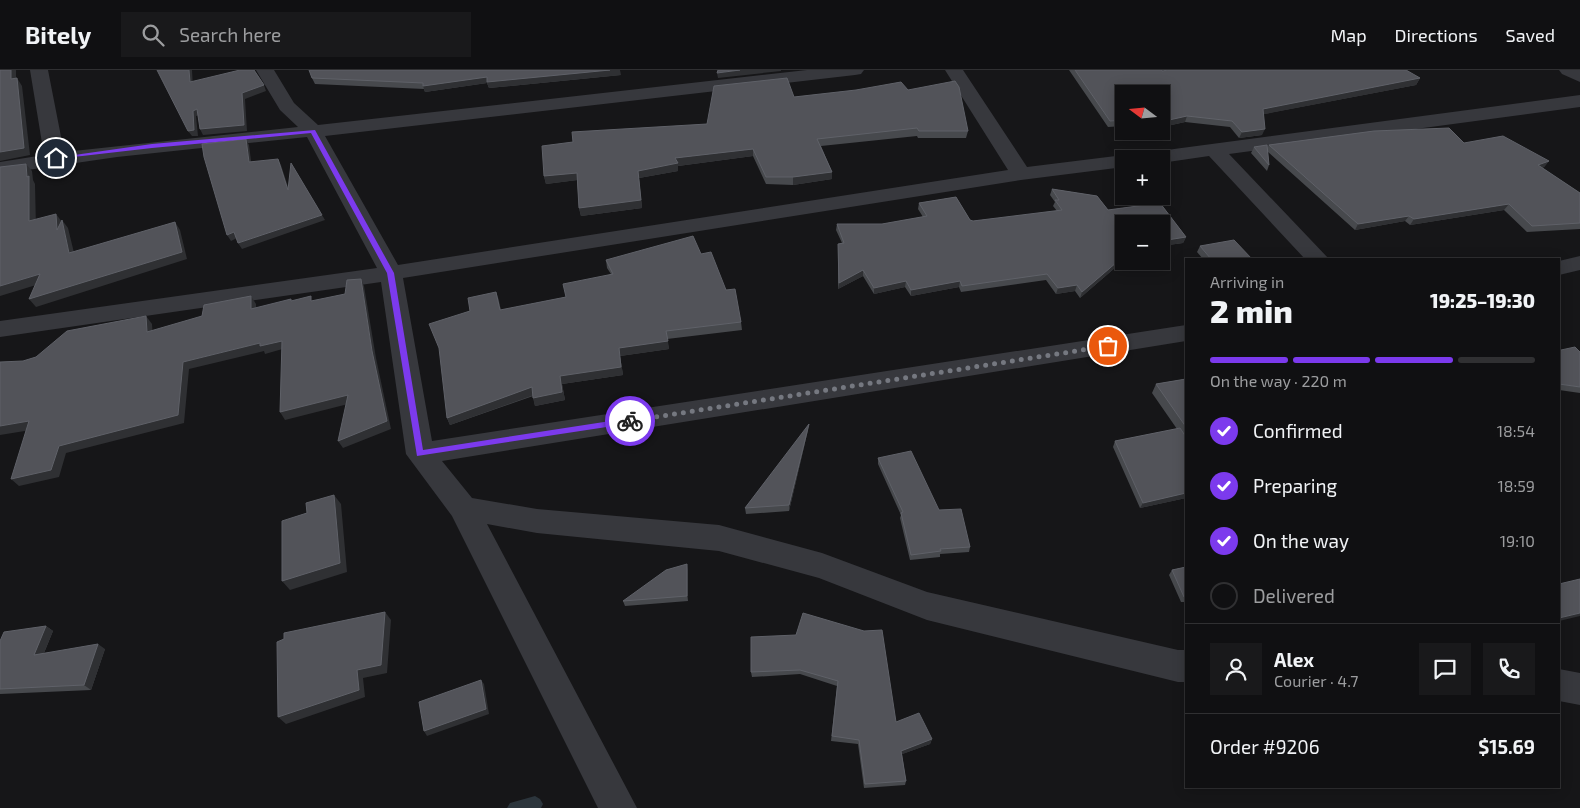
<!DOCTYPE html>
<html lang="en">
<head>
<meta charset="utf-8">
<style>
	:root { --surface:#101012; --page:#19191b; --text:#f1f3f6; --muted:#9c9d9f; --line:#303032; --accent:#7c3aed }
	body { margin:0; font-family:"Exo 2",sans-serif; background:var(--page); color:var(--text); height:100vh; display:flex; flex-direction:column; font-size:19px; white-space:nowrap }
	* { box-sizing:border-box; margin:0 }
	p { font-size:16px; color:var(--muted) }
	.icon { flex:none; width:28px; height:28px; fill:none; stroke:currentColor; stroke-width:2; stroke-linecap:round; stroke-linejoin:round }
	.map { position:relative; flex:1; overflow:hidden }
	.panel { position:absolute; left:1185px; top:188px; width:375px; height:530px; display:flex; flex-direction:column; background:var(--surface); border-radius:0px; box-shadow:0 2px 12px #0003,0 0 0 1px var(--line) }
	.panel>* { flex:none }
	.needle { width:32px; rotate:286deg }
	.fabs { position:absolute; left:1115px; top:15px; display:grid; gap:10px }
	.fabs a { display:grid; place-items:center; width:55px; height:55px; border-radius:0px; background:var(--surface); box-shadow:0 2px 12px #0003,0 0 0 1px var(--line); font-size:25px }
	.pin { position:absolute; display:grid; place-items:center; width:42px; height:42px; color:#fff; margin:-21px; border:2px solid #fff; border-radius:50%; box-shadow:0 1px 5px #0007 }
	.courier { position:absolute; display:grid; place-items:center; width:50px; height:50px; margin:-25px; border:4px solid #7c3aed; border-radius:50%; background:#fff; color:#222; box-shadow:0 1px 6px #0007 }
	.head em { font-style:normal; font-weight:800 }
	.head div { display:flex; flex-direction:column-reverse }
	.head { display:flex; align-items:center; justify-content:space-between; height:85px; padding:0 25px }
	h1 { font-size:32px; font-weight:800; line-height:38px }
	.bar { display:grid; grid-template-columns:repeat(4,1fr); gap:8px 5px; align-content:center; height:60px; padding:0 25px }
	.bar i { height:6px; border-radius:4px; background:var(--line) }
	.bar .current { background:var(--accent) }
	.bar p { grid-column:span 4 }
	.line { display:flex; align-items:center; gap:12px; padding:0 25px; border-top:1px solid var(--line) }
	.line div { flex:1 }
	.round { display:grid; place-items:center; flex:none; width:52px; height:52px; border-radius:0px; background:var(--page) }
	ol { padding:0 25px; list-style:none }
	li { display:flex; align-items:center; gap:15px; height:55px }
	li p { margin-inline-start:auto }
	li .icon { padding:5px; border-radius:50%; background:var(--accent); color:#fff; stroke-width:4 }
	li:last-child { color:var(--muted) }
	li i { width:28px; height:28px; border:2px solid var(--line); border-radius:50% }
	header { display:flex; align-items:center; gap:30px; box-sizing:border-box; height:70px; padding:0 25px; background:var(--surface); border-bottom:1px solid var(--line) }
	header strong { font-size:24px }
	nav { display:flex; gap:28px; margin-inline-start:auto; font-size:18px }
	.search { width:350px; height:45px; background:var(--page); display:flex; align-items:center; gap:12px; box-sizing:border-box; padding:0 18px; border-radius:0px; color:var(--muted); font-size:19px }
	.map>svg:first-child { display:block }
	.lines { fill:none; stroke-linecap:round; stroke-linejoin:round }
	.stream { fill:#2c353c; fill-rule:evenodd }
	.minor { fill:#37383d; fill-rule:evenodd }
	.wall { fill:#47494d }
	.shaded-wall { fill:#2f3033 }
	.building { fill:#525359; stroke:#5f6168 }
	.route { fill:#7c3aed }
	.done { stroke:#757880; stroke-width:5; stroke-dasharray:0 9 }
</style>
</head>
<body>
<header>
<strong>Bitely</strong>
<div class="search"><svg class="icon" aria-label="search" viewBox="0 0 24 24"><circle cx="10" cy="10" r="6"/><path d="M15 15l6 6"/></svg>Search here</div>
<nav><a>Map</a><a>Directions</a><a>Saved</a></nav>
</header>
<div class="map">
<svg width="1580" height="738" viewBox="0 0 1580 738">
	<rect width="100%" height="100%" fill="#161618"/>
	<g class="lines">
		<path class="stream" d="M 535,726 L 540,729 L 543,734 L 541,738 L 507,738 L 510,733 Z"/>
		<path class="minor" d="M 30,0 L 48,0 L 64,82 L 298,57 L 280,40 L 256,0 L 274,0 L 294,33 L 318,55 L 807,0 L 864,0 L 861,4 L 855,5 L 325,66 L 398,195 L 1008,100 L 945,0 L 963,0 L 1027,97 L 1124,85 L 1131,87 L 1133,89 L 1124,89 L 1124,97 L 1021,110 L 403,208 L 432,371 L 1186,255 L 1186,271 L 442,391 L 472,428 L 537,439 L 719,455 L 822,483 L 927,522 L 1178,580 L 1186,580 L 1186,612 L 1178,612 L 927,550 L 819,508 L 719,481 L 537,463 L 487,454 L 637,738 L 598,738 L 452,446 L 406,384 L 381,212 L 0,267 L 0,251 L 377,198 L 307,67 L 117,87 L 0,104 L 0,92 L 44,85 Z
			M 1559,0 L 1580,0 L 1580,12 L 1562,4 Z
			M 1580,25 L 1580,37 L 1229,84 L 1329,189 L 1305,189 L 1209,86 L 1161,93 L 1161,89 L 1134,89 L 1137,85 L 1144,83 Z
			M 1580,186 L 1580,200 L 1559,205 L 1559,191 Z
			M 1559,599 L 1580,603 L 1580,635 L 1559,631 Z"/>
	</g>
	<path class="wall" d="M 1069,0 L 1162,0 L 1162,1 L 1420,8 L 1416,15 L 1264,44 L 1262,65 L 1239,68 L 1230,57 L 1185,52 L 1167,56 L 1165,54 L 1161,55 L 1161,24 L 1124,24 L 1124,56 L 1108,57 Z
		M 621,5 L 489,18 L 487,13 L 425,22 L 424,19 L 315,14 L 312,8 Z
		M 908,20 L 968,61 L 966,68 L 918,68 L 917,66 L 821,76 L 832,102 L 832,109 L 793,115 L 766,114 L 753,86 L 678,96 L 678,101 L 639,108 L 642,138 L 581,146 L 579,138 L 577,110 L 546,114 L 544,106 L 573,72 L 707,54 L 794,27 Z
		M 1464,73 L 1549,91 L 1544,97 L 1542,98 L 1580,123 L 1580,159 L 1527,162 L 1504,140 L 1410,155 L 1405,151 L 1355,160 L 1268,82 L 1269,95 L 1267,101 L 1251,83 L 1254,77 L 1267,79 L 1269,75 Z
		M 1052,119 L 1097,126 L 1108,140 L 1160,133 L 1186,167 L 1183,173 L 1161,176 L 1161,154 L 1124,154 L 1124,190 L 1080,228 L 1075,221 L 1056,224 L 1046,210 L 961,222 L 959,217 L 911,226 L 905,217 L 874,224 L 863,206 L 838,219 L 838,174 L 842,173 L 836,160 L 837,154 L 882,154 L 923,147 L 918,139 L 919,133 L 956,127 L 970,150 L 973,151 L 1057,141 L 1053,136 L 1055,132 L 1050,125 Z
		M 1200,176 L 1252,189 L 1203,189 L 1197,182 Z
		M 701,184 L 726,220 L 741,252 L 742,260 L 667,269 L 669,279 L 620,286 L 623,305 L 562,314 L 565,330 L 535,336 L 533,326 L 450,355 L 447,348 L 470,241 L 496,222 L 501,240 L 566,227 L 611,204 L 607,198 L 606,190 Z
		M 1559,278 L 1561,280 L 1580,282 L 1580,323 L 1559,320 Z
		M 1186,309 L 1186,428 L 1140,438 L 1113,377 L 1115,371 L 1177,359 L 1152,323 L 1156,314 Z
		M 808,360 L 789,441 L 746,444 L 745,438 Z
		M 878,388 L 939,440 L 970,477 L 969,482 L 940,484 L 940,487 L 910,490 L 900,448 L 901,445 L 878,394 Z
		M 1186,497 L 1186,532 L 1181,532 L 1169,505 L 1172,500 Z
		M 688,500 L 688,531 L 625,536 L 623,531 Z
		M 46,556 L 53,561 L 44,583 L 105,579 L 91,620 L 0,624 L 0,571 Z
		M 796,565 L 896,652 L 932,669 L 930,674 L 902,684 L 906,711 L 905,715 L 864,718 L 858,674 L 831,671 L 837,616 L 800,604 L 752,607 L 751,602 Z"/>
	<path class="shaded-wall" d="M 11,0 L 16,0 L 16,16 L 11,9 Z
		M 189,0 L 192,0 L 193,18 L 190,12 Z
		M 610,0 L 620,0 L 621,5 L 489,18 L 487,13 L 425,22 L 423,16 L 487,7 Z
		M 740,0 L 781,0 L 781,1 L 718,8 L 717,3 Z
		M 17,8 L 22,16 L 30,85 L 0,91 L 0,82 Z
		M 1420,8 L 1416,15 L 1260,45 L 1263,39 Z
		M 264,15 L 266,21 L 245,29 L 247,61 L 203,65 L 200,59 L 242,23 Z
		M 197,39 L 201,45 L 196,46 L 198,66 L 192,66 L 188,61 L 193,41 Z
		M 1187,46 L 1185,52 L 1167,56 L 1169,50 Z
		M 1167,48 L 1165,54 L 1161,55 L 1161,49 Z
		M 1265,59 L 1262,65 L 1239,68 L 1242,62 Z
		M 246,69 L 249,75 L 252,98 L 249,92 Z
		M 753,79 L 753,86 L 678,96 L 678,101 L 639,108 L 642,138 L 581,146 L 579,138 L 638,101 L 675,88 Z
		M 278,89 L 281,95 L 291,126 L 288,120 Z
		M 1549,91 L 1544,97 L 1533,101 L 1538,95 Z
		M 26,94 L 32,101 L 33,110 L 35,114 L 36,159 L 29,151 Z
		M 832,102 L 832,109 L 793,115 L 793,107 Z
		M 577,103 L 578,110 L 546,114 L 544,106 Z
		M 1509,134 L 1504,140 L 1410,155 L 1414,149 Z
		M 56,144 L 62,152 L 57,160 Z
		M 322,145 L 325,150 L 242,179 L 238,173 Z
		M 1409,146 L 1405,151 L 1355,160 L 1358,154 Z
		M 62,150 L 68,158 L 76,191 L 69,183 Z
		M 175,152 L 180,160 L 187,189 L 36,237 L 29,229 Z
		M 234,162 L 237,168 L 231,171 L 227,165 Z
		M 1186,167 L 1183,173 L 1161,176 L 1161,171 Z
		M 1124,186 L 1124,190 L 1080,228 L 1082,222 Z
		M 863,200 L 863,206 L 838,219 L 839,213 Z
		M 40,204 L 46,212 L 0,226 L 0,216 Z
		M 361,209 L 364,216 L 376,288 L 391,359 L 343,378 L 338,371 L 372,281 Z
		M 906,211 L 905,217 L 874,224 L 874,218 Z
		M 960,211 L 959,217 L 911,226 L 911,220 Z
		M 1077,215 L 1075,221 L 1056,224 L 1058,218 Z
		M 496,222 L 499,230 L 502,248 L 500,240 Z
		M 251,226 L 256,234 L 256,247 L 251,239 Z
		M 146,246 L 152,254 L 153,269 L 147,262 Z
		M 282,271 L 286,278 L 265,284 L 264,281 L 189,299 L 184,353 L 66,383 L 59,407 L 19,416 L 11,409 L 183,292 L 260,273 Z
		M 668,271 L 669,279 L 620,286 L 623,305 L 562,314 L 565,330 L 535,336 L 533,328 L 560,306 L 619,278 Z
		M 532,317 L 534,325 L 450,355 L 447,348 Z
		M 348,325 L 352,333 L 285,350 L 280,342 Z
		M 29,351 L 37,359 L 0,365 L 0,356 Z
		M 809,354 L 808,360 L 789,441 L 789,435 Z
		M 1186,423 L 1186,428 L 1140,438 L 1143,433 Z
		M 334,425 L 341,434 L 347,502 L 290,520 L 282,511 Z
		M 687,494 L 688,500 L 688,531 L 687,526 Z
		M 385,542 L 391,550 L 387,603 L 363,608 L 365,627 L 286,654 L 278,647 L 357,600 Z
		M 1580,543 L 1580,546 L 1559,551 L 1559,548 Z
		M 46,556 L 53,561 L 41,590 L 34,585 Z
		M 98,574 L 105,579 L 91,620 L 84,615 Z
		M 481,610 L 484,614 L 489,644 L 427,666 L 424,661 Z
		M 932,669 L 930,674 L 900,685 L 901,681 Z"/>
	<path class="building" d="M 0,0 L 11,0 L 11,9 L 17,8 L 24,78 L 0,82 Z
		M 157,0 L 189,0 L 190,12 L 240,0 L 254,0 L 264,15 L 242,23 L 244,55 L 200,59 L 197,39 L 193,41 L 194,60 L 188,61 Z
		M 309,0 L 610,0 L 487,12 L 487,7 L 423,16 L 423,13 L 312,8 Z
		M 718,0 L 740,0 L 717,3 Z
		M 1075,0 L 1162,0 L 1162,1 L 1168,0 L 1406,0 L 1420,8 L 1263,39 L 1265,59 L 1242,62 L 1232,51 L 1187,46 L 1169,50 L 1167,48 L 1161,49 L 1161,24 L 1124,24 L 1124,50 L 1110,51 Z
		M 787,8 L 794,27 L 856,20 L 901,12 L 908,20 L 955,11 L 959,17 L 968,61 L 919,61 L 917,58 L 817,69 L 832,102 L 793,107 L 766,107 L 753,79 L 675,88 L 678,93 L 638,101 L 641,130 L 579,138 L 577,103 L 544,106 L 542,76 L 573,72 L 572,62 L 707,54 L 714,16 Z
		M 1449,58 L 1464,73 L 1503,66 L 1549,91 L 1538,95 L 1580,123 L 1580,153 L 1532,156 L 1509,134 L 1414,149 L 1409,146 L 1358,154 L 1269,75 L 1374,61 Z
		M 246,69 L 249,92 L 278,89 L 288,120 L 291,93 L 322,145 L 238,173 L 234,162 L 227,165 L 204,87 L 202,74 Z
		M 1267,75 L 1269,95 L 1254,77 Z
		M 26,94 L 27,107 L 29,106 L 29,151 L 56,144 L 57,160 L 62,150 L 69,183 L 175,152 L 182,182 L 29,229 L 40,204 L 0,216 L 0,97 Z
		M 1052,119 L 1097,126 L 1108,140 L 1160,133 L 1186,167 L 1161,171 L 1161,154 L 1124,154 L 1124,186 L 1082,222 L 1077,215 L 1058,218 L 1047,204 L 962,216 L 960,211 L 911,220 L 906,211 L 874,218 L 863,200 L 839,213 L 838,174 L 844,173 L 837,154 L 882,154 L 927,146 L 919,133 L 956,127 L 970,150 L 973,151 L 1062,140 L 1055,130 L 1059,130 Z
		M 693,166 L 701,184 L 711,182 L 726,220 L 735,219 L 741,252 L 666,261 L 668,271 L 619,278 L 621,297 L 560,306 L 562,322 L 533,328 L 532,317 L 447,348 L 439,278 L 429,254 L 470,241 L 468,228 L 496,222 L 500,240 L 566,227 L 563,214 L 613,204 L 606,190 Z
		M 1234,170 L 1252,189 L 1211,189 L 1200,176 Z
		M 361,209 L 372,281 L 387,351 L 338,371 L 348,325 L 280,342 L 282,271 L 260,276 L 260,273 L 183,292 L 178,345 L 59,376 L 51,400 L 11,409 L 29,351 L 0,356 L 0,292 L 23,291 L 36,287 L 67,261 L 146,246 L 147,262 L 202,246 L 204,235 L 251,226 L 251,239 L 291,229 L 291,231 L 311,226 L 311,231 L 345,224 L 347,210 Z
		M 1575,277 L 1580,282 L 1580,317 L 1559,314 L 1559,278 L 1561,280 Z
		M 1186,309 L 1186,357 L 1156,314 Z
		M 809,354 L 789,435 L 745,438 Z
		M 1180,358 L 1186,367 L 1186,423 L 1143,433 L 1115,371 Z
		M 911,381 L 939,440 L 961,439 L 970,477 L 940,479 L 941,481 L 911,485 L 901,443 L 903,442 L 878,388 Z
		M 334,425 L 340,493 L 282,511 L 282,451 L 307,443 L 306,433 Z
		M 687,494 L 687,526 L 623,531 L 666,500 Z
		M 1186,497 L 1186,527 L 1184,527 L 1172,500 Z
		M 1580,509 L 1580,543 L 1559,548 L 1559,514 Z
		M 385,542 L 381,595 L 357,600 L 359,620 L 278,647 L 277,572 L 284,569 L 284,563 Z
		M 803,543 L 864,561 L 882,560 L 896,652 L 919,643 L 932,669 L 901,681 L 906,711 L 865,714 L 859,670 L 832,666 L 838,611 L 800,600 L 751,602 L 751,567 L 796,565 Z
		M 46,556 L 34,585 L 98,574 L 84,615 L 0,619 L 0,571 L 4,562 Z
		M 481,610 L 486,639 L 424,661 L 419,632 Z"/>
	<path class="route" d="M 315,60 L 394,203 L 423,380 L 630,348 L 634,351 L 633,353 L 417,386 L 387,203 L 311,63 L 152,78 L 56,89 L 53,88 L 152,74 Z"/>
	<g class="lines">
		<path class="done" d="M 630,351 L 1108,276"/>
	</g>
</svg>
<div class="fabs">
<a><svg class="needle" viewBox="-14 -14 28 28"><path d="M0-13l5 13h-10z" fill="#e53935"/><path d="M0 13l5-13h-10z" fill="#9c9d9f"/></svg></a>
<a>+</a>
<a>−</a>
</div>
<div class="pin" style="left:1108px;top:276px;background:#ea580c"><svg class="icon" aria-label="bag" viewBox="0 0 24 24"><path d="M5 8h14l-1 12H6zM9 8a3 3 0 0 1 6 0"/></svg></div>
<div class="pin" style="left:56px;top:88px;background:#1f2937"><svg class="icon" aria-label="home" viewBox="0 0 24 24"><path d="M3 11l9-7 9 7M6 9v11h12V9"/></svg></div>
<div class="courier" style="left:630px;top:351px"><svg class="icon" aria-label="bike" viewBox="0 0 24 24"><circle cx="6" cy="16" r="4"/><circle cx="18" cy="16" r="4"/><path d="M6 16l4-8h5l3 8M10 8l3 8H6M13 5h3"/></svg></div>
<section class="panel">
<div class="head"><div><h1>2 min</h1><p>Arriving in</p></div><em>19:25–19:30</em></div>
<div class="bar"><i class="current"></i><i class="current"></i><i class="current"></i><i></i><p>On the way · 220 m</p></div>
<ol>
<li><svg class="icon" aria-label="check" viewBox="0 0 24 24"><path d="M5 12l5 5 9-10"/></svg>Confirmed<p>18:54</p></li>
<li><svg class="icon" aria-label="check" viewBox="0 0 24 24"><path d="M5 12l5 5 9-10"/></svg>Preparing<p>18:59</p></li>
<li><svg class="icon" aria-label="check" viewBox="0 0 24 24"><path d="M5 12l5 5 9-10"/></svg>On the way<p>19:10</p></li>
<li><i></i>Delivered</li>
</ol>
<div class="line" style="height:90px"><a class="round"><svg class="icon" aria-label="person" viewBox="0 0 24 24"><circle cx="12" cy="8" r="4"/><path d="M4 21q1-7 8-7t8 7"/></svg></a><div><b>Alex</b><p>Courier · 4.7</p></div><a class="round"><svg class="icon" aria-label="chat" viewBox="0 0 24 24"><path d="M4 5h16v11H9l-5 4z"/></svg></a><a class="round"><svg class="icon" aria-label="phone" viewBox="0 0 24 24"><path d="M5 4h4l2 5-3 2q2 4 5 5l2-3 5 2v4C11 20 4 13 5 4z"/></svg></a></div>
<div class="line" style="height:65px"><div>Order #9206</div><b>$15.69</b></div>
</section>
</div>
</body>
</html>
